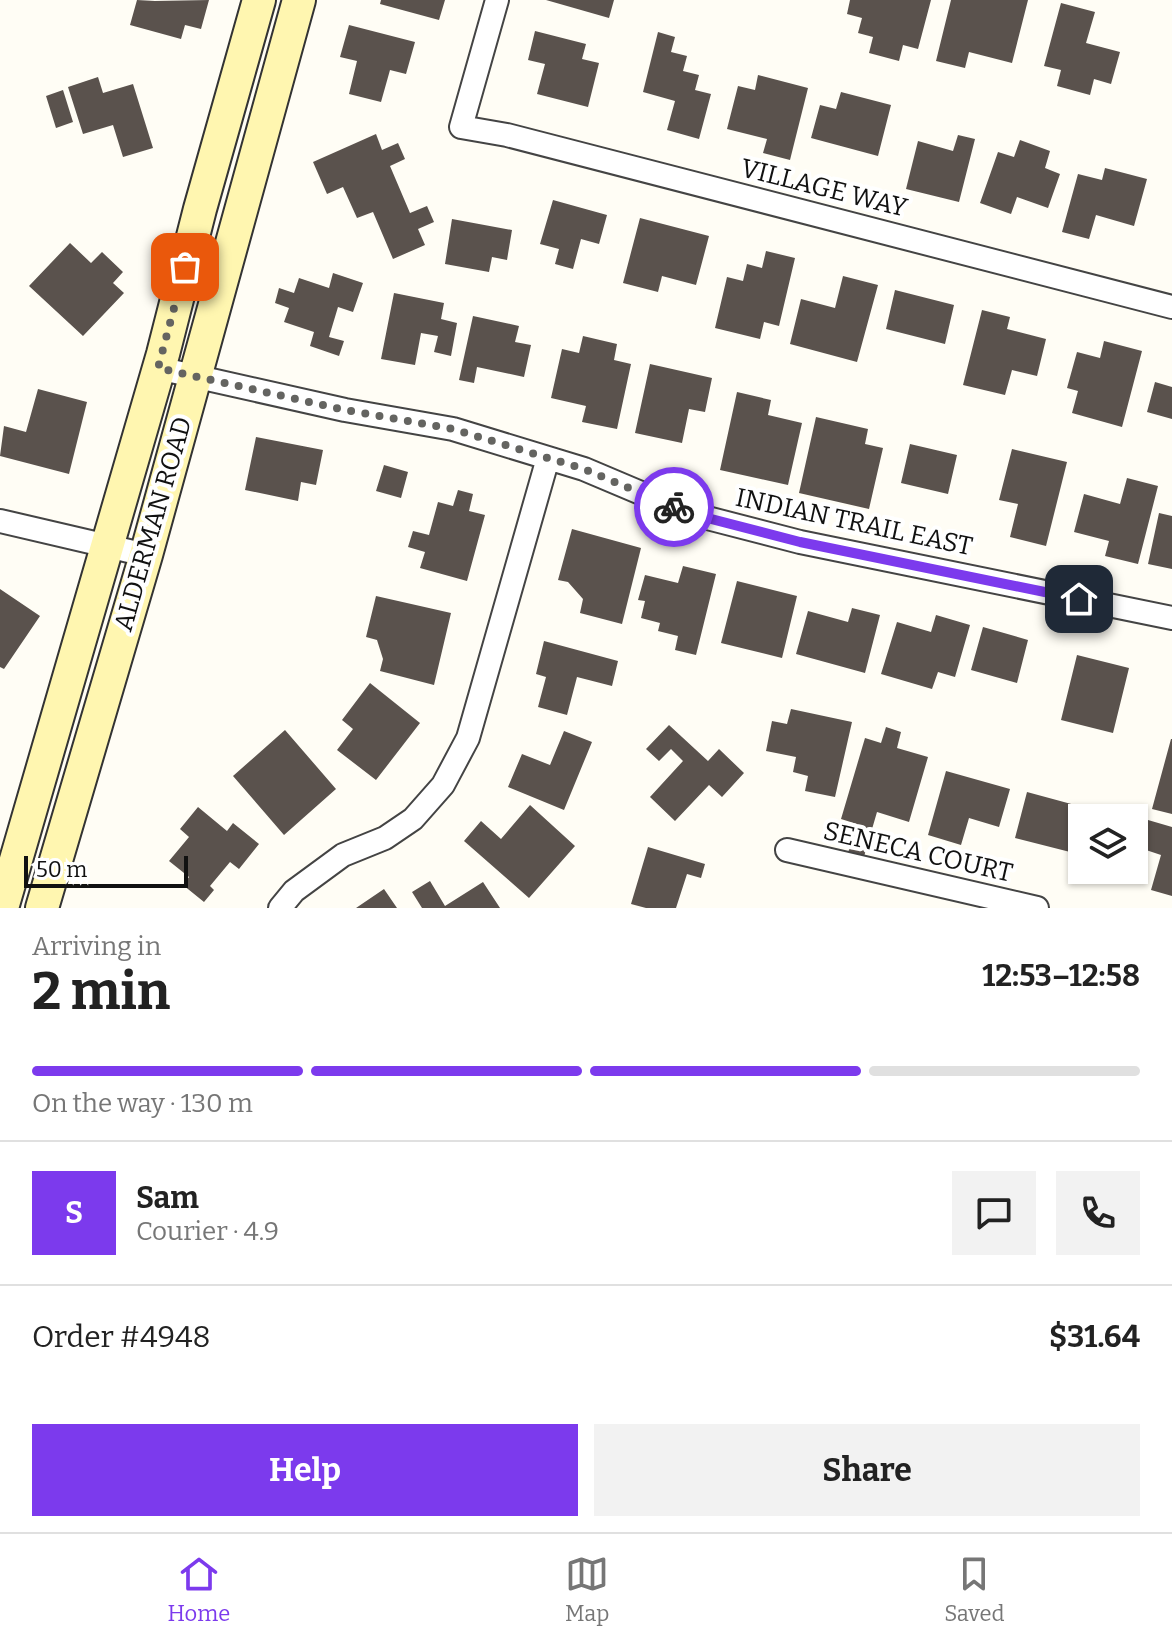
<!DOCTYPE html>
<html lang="en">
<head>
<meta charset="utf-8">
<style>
	:root { --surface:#fff; --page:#f2f2f2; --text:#222; --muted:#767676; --line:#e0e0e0; --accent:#7c3aed }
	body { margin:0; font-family:Bitter,serif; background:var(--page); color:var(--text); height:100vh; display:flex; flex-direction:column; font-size:30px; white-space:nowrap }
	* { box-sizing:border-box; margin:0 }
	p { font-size:26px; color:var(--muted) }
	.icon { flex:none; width:44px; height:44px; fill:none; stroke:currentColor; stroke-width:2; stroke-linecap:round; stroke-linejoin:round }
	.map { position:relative; height:908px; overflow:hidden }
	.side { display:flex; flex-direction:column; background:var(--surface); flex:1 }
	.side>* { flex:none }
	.buttons { position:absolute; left:1068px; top:804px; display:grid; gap:16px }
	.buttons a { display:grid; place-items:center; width:80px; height:80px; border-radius:0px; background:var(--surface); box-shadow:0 2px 6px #0004; font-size:40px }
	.scale { position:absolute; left:24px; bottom:20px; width:164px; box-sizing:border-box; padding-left:8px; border:4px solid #111; border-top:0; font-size:22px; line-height:28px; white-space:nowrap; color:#111; -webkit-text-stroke:6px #fff; paint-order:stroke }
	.pin { position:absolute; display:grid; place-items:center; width:68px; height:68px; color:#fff; margin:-34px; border-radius:16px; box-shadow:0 4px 12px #0006 }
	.courier { position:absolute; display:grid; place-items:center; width:80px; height:80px; margin:-40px; border:6px solid #7c3aed; border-radius:50%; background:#fff; color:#222; box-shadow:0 2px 10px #0007 }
	.headline em { font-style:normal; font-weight:700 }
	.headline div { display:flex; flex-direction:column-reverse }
	.headline { display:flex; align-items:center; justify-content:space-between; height:136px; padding:0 32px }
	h1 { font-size:52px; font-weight:700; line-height:60px }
	.bar { display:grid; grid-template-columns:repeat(4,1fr); gap:12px 8px; align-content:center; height:96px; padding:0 32px }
	.bar i { height:10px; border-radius:6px; background:var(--line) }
	.bar .on { background:var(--accent) }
	.bar p { grid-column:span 4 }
	.line { display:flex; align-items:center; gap:20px; padding:0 32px; border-top:2px solid var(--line) }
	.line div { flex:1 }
	.round { display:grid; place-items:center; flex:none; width:84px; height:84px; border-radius:0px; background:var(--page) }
	.cta { display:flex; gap:16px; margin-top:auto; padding:16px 32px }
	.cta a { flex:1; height:92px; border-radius:0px; background:var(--accent); color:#fff; font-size:32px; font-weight:700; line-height:92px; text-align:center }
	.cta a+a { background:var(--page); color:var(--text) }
	.menu { display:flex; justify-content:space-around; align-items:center; height:112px; border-top:2px solid var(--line); background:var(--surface); font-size:22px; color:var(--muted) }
	.menu a { display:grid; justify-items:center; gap:4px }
	.menu .on { color:var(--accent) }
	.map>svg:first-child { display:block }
	.building { fill:#5a524d }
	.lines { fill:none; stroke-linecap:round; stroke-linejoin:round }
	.minor-casing { stroke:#444; stroke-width:26 }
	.secondary-casing { stroke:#333; stroke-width:36 }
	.minor { stroke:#fff; stroke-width:22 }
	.secondary { stroke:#fff6b0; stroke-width:32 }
	.done { stroke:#646461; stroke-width:8; stroke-dasharray:0 14.4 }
	.route { stroke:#7c3aed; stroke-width:10 }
	.labels { text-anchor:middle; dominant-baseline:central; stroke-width:8; stroke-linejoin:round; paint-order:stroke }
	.street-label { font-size:26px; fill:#111; stroke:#fff }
</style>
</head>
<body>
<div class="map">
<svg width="1172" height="908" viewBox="0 0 1172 908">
	<rect width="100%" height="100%" fill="#fffdf5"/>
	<path class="building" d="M 137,0 L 155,1 L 209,0 L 201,29 L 185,25 L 181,39 L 130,25 Z
		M 381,0 L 445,0 L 439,20 L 380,4 Z
		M 546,0 L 614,0 L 609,18 Z
		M 850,0 L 931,0 L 918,49 L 903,45 L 899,61 L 869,53 L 873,37 L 858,33 L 862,18 L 847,14 Z
		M 951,0 L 1028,0 L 1012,63 L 969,52 L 965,68 L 936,61 Z
		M 1061,3 L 1095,12 L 1086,43 L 1120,52 L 1111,84 L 1094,79 L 1090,95 L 1057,86 L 1061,70 L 1044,66 Z
		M 349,25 L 415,42 L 406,74 L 390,70 L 381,102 L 349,94 L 357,61 L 340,57 Z
		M 535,31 L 586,44 L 582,59 L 599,63 L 588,107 L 537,94 L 545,64 L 528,60 Z
		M 658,32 L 675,37 L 671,52 L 687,56 L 683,71 L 699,75 L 695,90 L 711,94 L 699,139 L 667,130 L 675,101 L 643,92 Z
		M 758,75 L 808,88 L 790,160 L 763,153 L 767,139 L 727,129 L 738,86 L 755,90 Z
		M 98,77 L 103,93 L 133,84 L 153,148 L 123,157 L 113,125 L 83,134 L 68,87 Z
		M 63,90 L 73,122 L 56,128 L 46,96 Z
		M 841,92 L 891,105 L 878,156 L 811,138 L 820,105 L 836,109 Z
		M 376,134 L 382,150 L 398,143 L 405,159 L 390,166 L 410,213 L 427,206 L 434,222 L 418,229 L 425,245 L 393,259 L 373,212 L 357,218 L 343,187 L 327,194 L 313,162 Z
		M 958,135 L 975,139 L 959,202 L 906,189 L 918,141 L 953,151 Z
		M 1020,140 L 1050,151 L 1045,168 L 1060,174 L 1048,208 L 1017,197 L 1011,214 L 980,203 L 998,152 L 1014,157 Z
		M 1105,168 L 1147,179 L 1134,226 L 1096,215 L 1089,239 L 1062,232 L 1078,174 L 1102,180 Z
		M 553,200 L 607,215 L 599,244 L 581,239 L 573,269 L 555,264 L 559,249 L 540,244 Z
		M 640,218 L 709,236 L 696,285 L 662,276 L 658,292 L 623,283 Z
		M 452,219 L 512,230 L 507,260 L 492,257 L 489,272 L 445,264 Z
		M 70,243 L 91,263 L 102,252 L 123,272 L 113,283 L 124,293 L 83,336 L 29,286 Z
		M 766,251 L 795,258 L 779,326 L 764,322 L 760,339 L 715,328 L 727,277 L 743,281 L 747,264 L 762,268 Z
		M 333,273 L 363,283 L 353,312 L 338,307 L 329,337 L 344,341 L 339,356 L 310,346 L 314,332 L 284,322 L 289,308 L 275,303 L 279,288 L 294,293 L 299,278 L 329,288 Z
		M 843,276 L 878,285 L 857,362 L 790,344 L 801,299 L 835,308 Z
		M 895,290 L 954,305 L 945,344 L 886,329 Z
		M 394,293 L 444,303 L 441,319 L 457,323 L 451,356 L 434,352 L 438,336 L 421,333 L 415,365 L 381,359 Z
		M 982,310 L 1010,317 L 1007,329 L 1046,339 L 1037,376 L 1012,370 L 1005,395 L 963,385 Z
		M 473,316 L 519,326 L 515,342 L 531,345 L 524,377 L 477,367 L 474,383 L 459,380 Z
		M 583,336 L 617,344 L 614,360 L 631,364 L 617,429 L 582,422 L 586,406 L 551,398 L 562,349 L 579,353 Z
		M 1104,341 L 1142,351 L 1122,427 L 1072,413 L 1078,391 L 1067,388 L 1077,352 L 1100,358 Z
		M 650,364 L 712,378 L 705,412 L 689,409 L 682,443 L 635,433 Z
		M 1155,382 L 1172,387 L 1172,419 L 1147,412 Z
		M 38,389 L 87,402 L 69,474 L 0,456 L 4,426 L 26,432 Z
		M 737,392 L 771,400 L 768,415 L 802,423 L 788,485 L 720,470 Z
		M 816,417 L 868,429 L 865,444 L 883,448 L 869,509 L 799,493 Z
		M 256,437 L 323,450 L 316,485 L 301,482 L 298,501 L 245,490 Z
		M 910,444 L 957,455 L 948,494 L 901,483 Z
		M 1012,449 L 1067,462 L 1046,546 L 1010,537 L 1018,504 L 999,500 Z
		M 384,465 L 408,472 L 401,498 L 376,491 Z
		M 1127,478 L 1158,486 L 1138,564 L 1105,556 L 1109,541 L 1074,532 L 1084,494 L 1120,504 Z
		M 458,490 L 473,494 L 469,511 L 485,515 L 467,581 L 420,568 L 425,552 L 408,547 L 413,531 L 429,535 L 438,502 L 453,506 Z
		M 1159,513 L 1172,516 L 1172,569 L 1148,564 Z
		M 572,529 L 641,548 L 622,624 L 580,613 L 583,599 L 568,582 L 558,580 Z
		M 683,566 L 716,574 L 696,655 L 675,650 L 678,636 L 658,631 L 660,623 L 641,618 L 645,601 L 638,600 L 645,575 L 678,583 Z
		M 737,581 L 797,596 L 782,658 L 721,643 Z
		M 0,589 L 40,616 L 4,669 L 0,667 Z
		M 376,596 L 451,613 L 434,685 L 380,671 L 383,659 L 377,640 L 366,637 Z
		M 852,608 L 880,615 L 865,673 L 796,654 L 808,611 L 848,622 Z
		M 936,615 L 970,625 L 955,677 L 938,672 L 932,689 L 881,674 L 897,622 L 931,632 Z
		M 983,627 L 1028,640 L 1017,683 L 971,670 Z
		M 544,641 L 618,661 L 612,686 L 577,677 L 567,715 L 538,707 L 546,677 L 536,674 Z
		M 1077,655 L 1129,668 L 1113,733 L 1061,720 Z
		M 370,683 L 420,723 L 376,780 L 337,750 L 353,729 L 342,720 Z
		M 791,709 L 852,722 L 835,797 L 805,791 L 808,776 L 793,772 L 796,757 L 766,751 L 772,721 L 787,724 Z
		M 669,725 L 708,761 L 719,749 L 744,773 L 722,797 L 709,785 L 675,821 L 650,797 L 683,761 L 671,749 L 659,761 L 646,749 Z
		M 886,727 L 901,732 L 897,748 L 928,757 L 909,822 L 877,812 L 863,860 L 847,856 L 857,824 L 841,819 L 865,738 L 881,743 Z
		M 285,730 L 336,789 L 284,835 L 233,776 Z
		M 564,731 L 592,742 L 564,810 L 508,787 L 522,754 L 550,765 Z
		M 1171,739 L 1172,739 L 1172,814 L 1152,809 Z
		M 946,771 L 1010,789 L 999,827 L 969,818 L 961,845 L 928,835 Z
		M 1027,792 L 1086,808 L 1074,853 L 1015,838 Z
		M 530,805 L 575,846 L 529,898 L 464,841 L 481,821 L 501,839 Z
		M 198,807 L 227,831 L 233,823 L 259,844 L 239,869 L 230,862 L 210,886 L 214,890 L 204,902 L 183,885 L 189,877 L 169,861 L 189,837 L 180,829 Z
		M 1124,813 L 1172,827 L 1172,896 L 1151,890 L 1161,855 L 1134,846 L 1134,818 L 1123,818 Z
		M 648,847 L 705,864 L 701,878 L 687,874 L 676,908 L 646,908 L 631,904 Z
		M 430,881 L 445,906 L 483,882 L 500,908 L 422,908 L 412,892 Z
		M 384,889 L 397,908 L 356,908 Z"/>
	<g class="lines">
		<defs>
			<path id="minor" d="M 497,0 L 461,127 L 507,135 L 1172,307
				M 158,368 L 345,410 L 453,429 L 584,469 L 688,513 L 800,542 L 1172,618
				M 0,521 L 146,555
				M 787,850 L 1037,908
				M 280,908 L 294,891 L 343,855 L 385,838 L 413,819 L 443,785 L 468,738 L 548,458"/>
			<path id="secondary" d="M 2,908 L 163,354 L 200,209 L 259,0
				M 42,908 L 146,555 L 299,0"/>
		</defs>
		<use href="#minor" class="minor-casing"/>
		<use href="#secondary" class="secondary-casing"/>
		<use href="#minor" class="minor"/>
		<use href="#secondary" class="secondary"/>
	</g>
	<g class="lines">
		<path class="done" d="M 185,267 L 158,368 L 345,410 L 453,429 L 584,469 L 674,507"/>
		<path class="route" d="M 674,507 L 688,513 L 800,542 L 1079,599"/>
	</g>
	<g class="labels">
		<g class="street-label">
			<text transform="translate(824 188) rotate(14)">VILLAGE WAY</text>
			<text transform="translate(854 522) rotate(12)">INDIAN TRAIL EAST</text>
			<text transform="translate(153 524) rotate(-74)">ALDERMAN ROAD</text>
			<text transform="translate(918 852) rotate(13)">SENECA COURT</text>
		</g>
	</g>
</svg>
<div class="buttons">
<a><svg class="icon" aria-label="layers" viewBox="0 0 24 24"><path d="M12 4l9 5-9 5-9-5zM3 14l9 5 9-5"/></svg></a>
</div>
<div class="scale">50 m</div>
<div class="pin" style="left:185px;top:267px;background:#ea580c"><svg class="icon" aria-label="bag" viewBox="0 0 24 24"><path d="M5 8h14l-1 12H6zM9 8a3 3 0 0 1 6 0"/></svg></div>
<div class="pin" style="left:1079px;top:599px;background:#1f2937"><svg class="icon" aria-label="home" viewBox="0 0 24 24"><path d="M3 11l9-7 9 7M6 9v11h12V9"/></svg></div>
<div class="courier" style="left:674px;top:507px"><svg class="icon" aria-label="bike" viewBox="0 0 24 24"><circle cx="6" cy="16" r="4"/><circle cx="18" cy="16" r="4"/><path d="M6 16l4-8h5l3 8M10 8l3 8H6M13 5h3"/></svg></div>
</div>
<section class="side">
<div class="headline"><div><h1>2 min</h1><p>Arriving in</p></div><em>12:53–12:58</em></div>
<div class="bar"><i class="on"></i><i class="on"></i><i class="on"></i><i></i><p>On the way · 130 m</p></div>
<div class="line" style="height:144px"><b class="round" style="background:var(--accent);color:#fff">S</b><div><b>Sam</b><p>Courier · 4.9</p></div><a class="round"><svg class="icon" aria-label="chat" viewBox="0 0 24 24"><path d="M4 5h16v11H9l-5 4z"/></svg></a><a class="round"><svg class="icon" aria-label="phone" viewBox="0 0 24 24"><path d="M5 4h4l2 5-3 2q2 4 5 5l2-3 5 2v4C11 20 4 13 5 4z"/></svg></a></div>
<div class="line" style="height:104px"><div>Order #4948</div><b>$31.64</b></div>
<div class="cta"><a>Help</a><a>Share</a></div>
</section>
<nav class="menu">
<a class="on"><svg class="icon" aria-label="home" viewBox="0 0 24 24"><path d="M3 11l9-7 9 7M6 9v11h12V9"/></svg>Home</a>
<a><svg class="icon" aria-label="map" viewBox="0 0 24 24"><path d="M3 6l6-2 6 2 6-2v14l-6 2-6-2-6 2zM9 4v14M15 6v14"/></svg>Map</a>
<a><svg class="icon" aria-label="saved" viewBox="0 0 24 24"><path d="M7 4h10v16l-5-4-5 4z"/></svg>Saved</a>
</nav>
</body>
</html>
